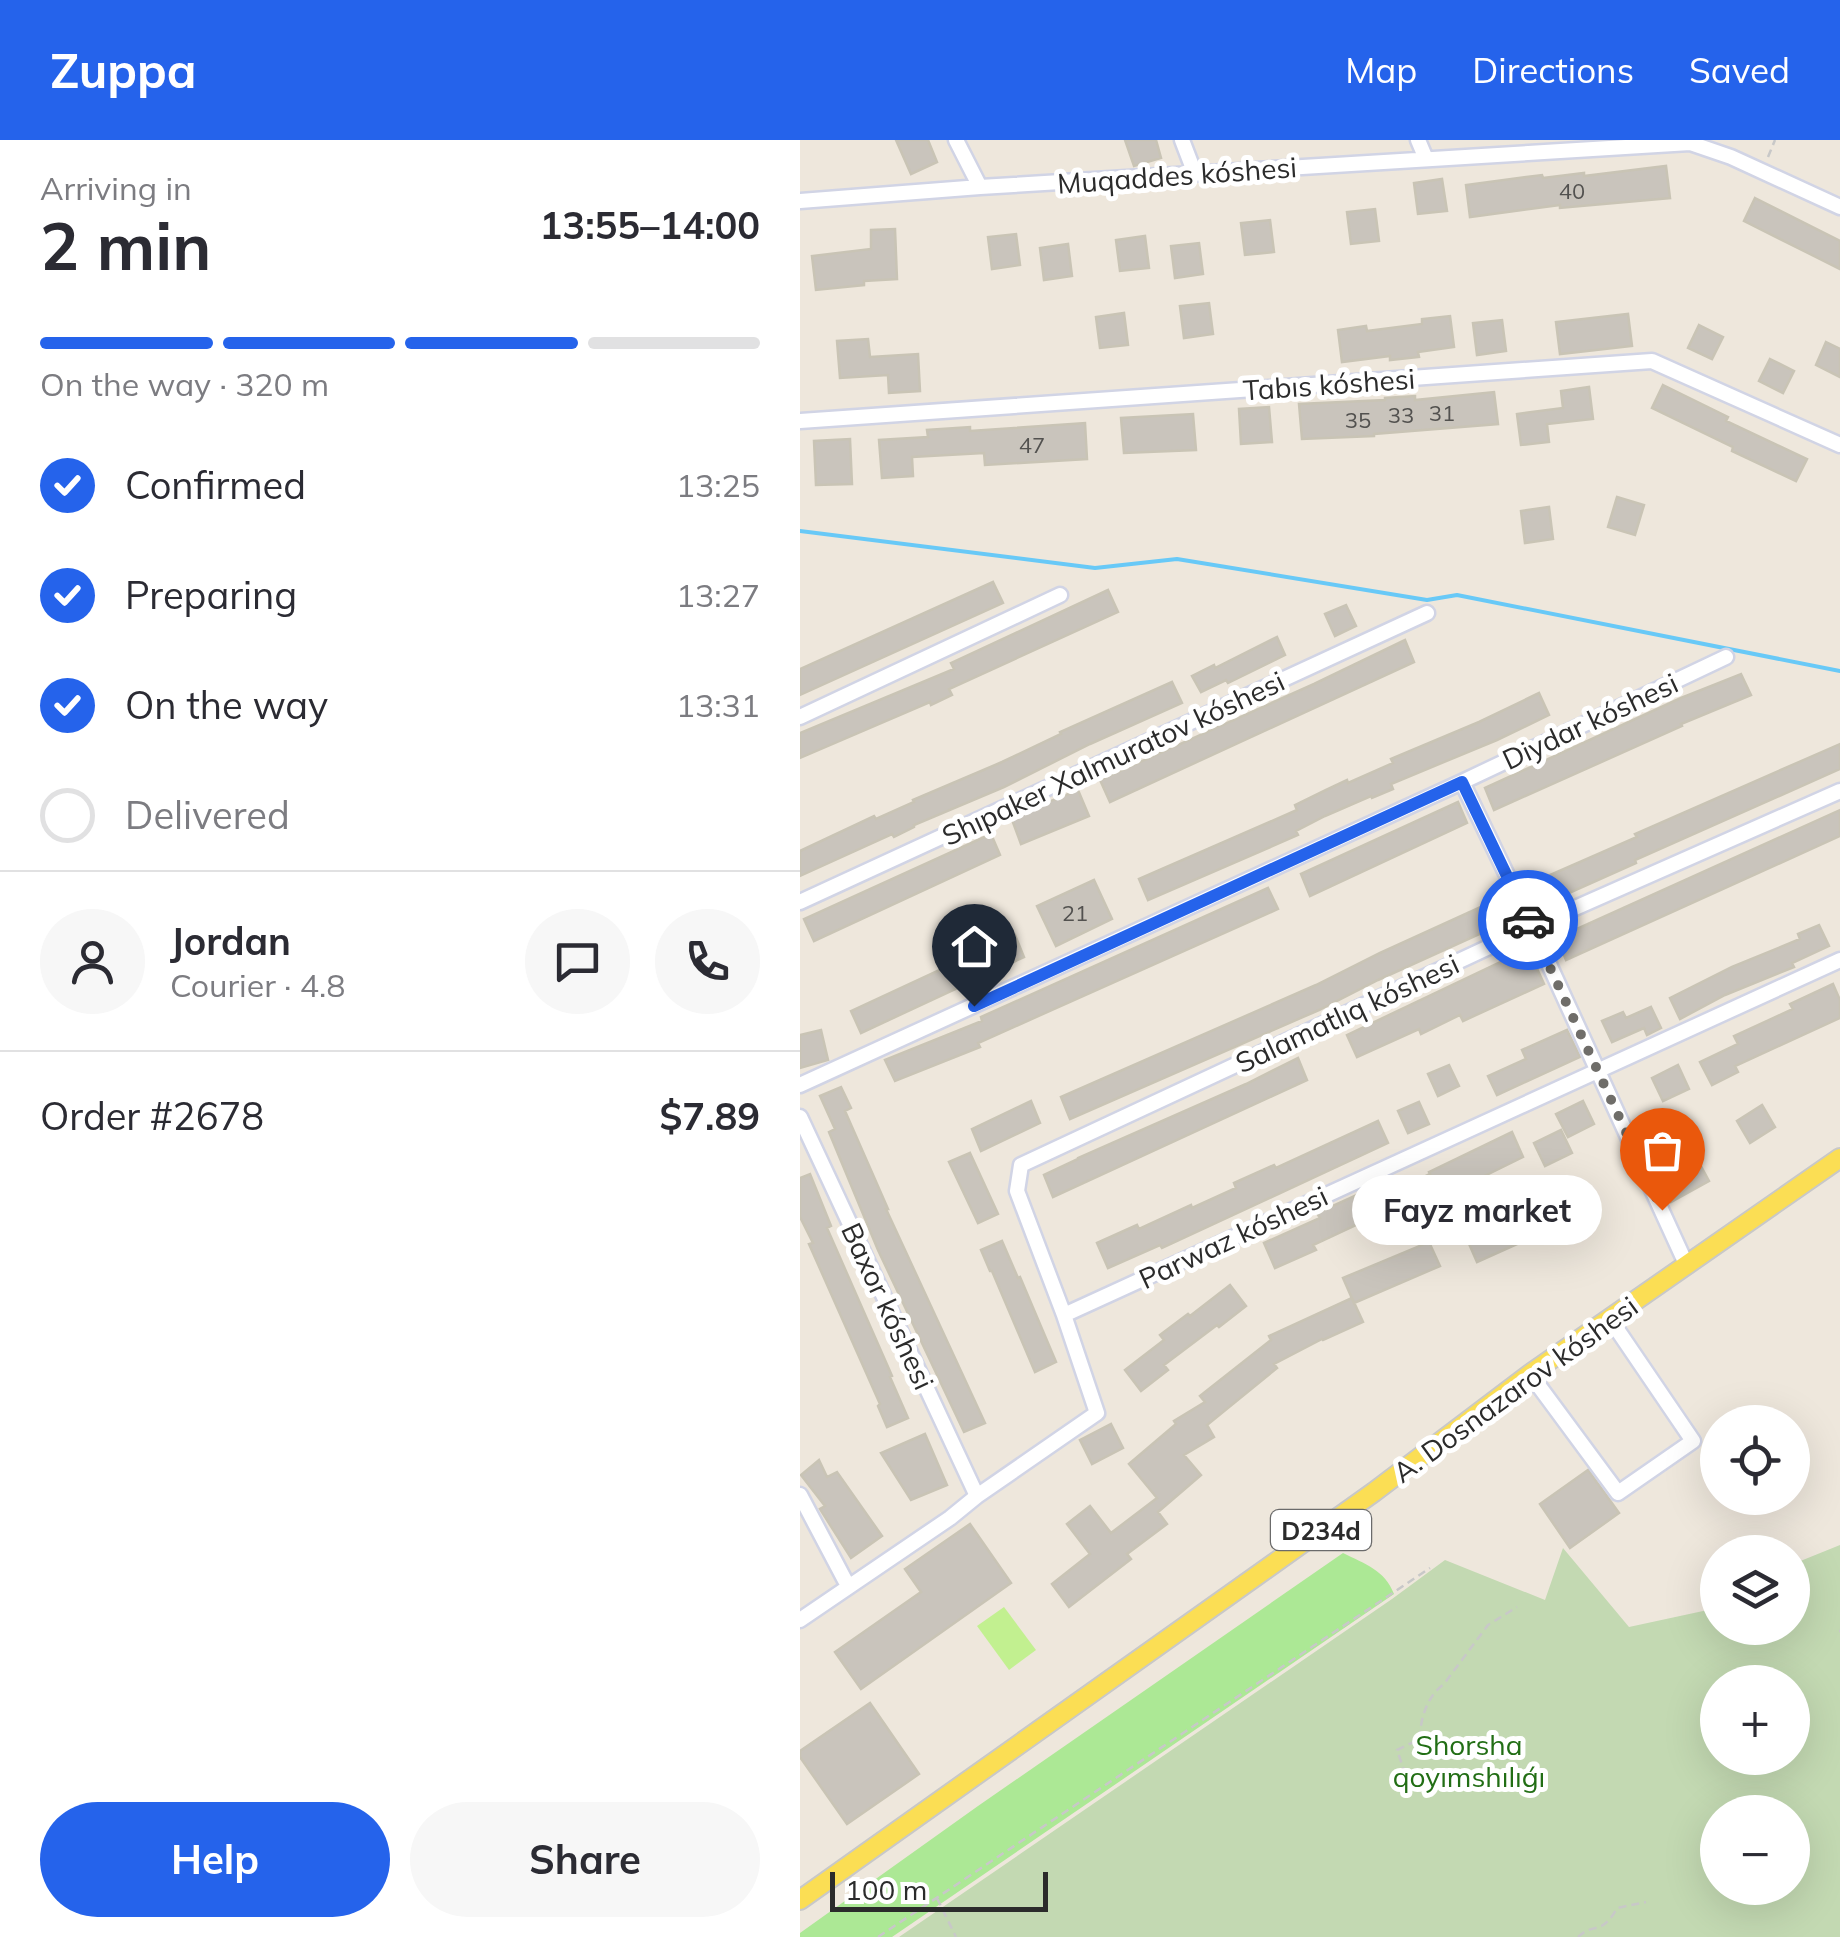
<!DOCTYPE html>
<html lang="en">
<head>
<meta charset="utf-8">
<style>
	:root { --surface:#fff; --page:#f7f7f7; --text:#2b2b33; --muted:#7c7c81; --line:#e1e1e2; --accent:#2563eb }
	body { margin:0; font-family:Mulish,sans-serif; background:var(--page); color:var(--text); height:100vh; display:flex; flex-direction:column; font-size:38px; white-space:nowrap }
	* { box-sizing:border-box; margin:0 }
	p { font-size:32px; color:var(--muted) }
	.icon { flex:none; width:55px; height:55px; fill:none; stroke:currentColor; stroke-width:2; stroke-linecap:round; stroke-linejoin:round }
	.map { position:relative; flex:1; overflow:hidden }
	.side { display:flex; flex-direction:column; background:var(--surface); width:800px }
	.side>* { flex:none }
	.tools { position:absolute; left:900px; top:1265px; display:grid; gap:20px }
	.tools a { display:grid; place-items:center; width:110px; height:110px; border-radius:50%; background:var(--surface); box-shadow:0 10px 40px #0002; font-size:50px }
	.scale { position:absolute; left:30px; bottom:25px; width:218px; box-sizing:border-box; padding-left:10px; border:5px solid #2b2b2b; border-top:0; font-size:28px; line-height:35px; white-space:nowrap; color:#2b2b2b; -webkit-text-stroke:8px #fff; paint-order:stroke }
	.pin { position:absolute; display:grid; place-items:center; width:85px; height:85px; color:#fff; margin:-102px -42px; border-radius:50% 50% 50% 0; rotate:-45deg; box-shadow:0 0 10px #0007 }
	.pin .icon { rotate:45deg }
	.courier { position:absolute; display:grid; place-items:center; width:100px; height:100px; margin:-50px; border:8px solid #2563eb; border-radius:50%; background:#fff; color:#222; box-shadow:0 2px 12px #0007 }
	.bubble { position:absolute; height:70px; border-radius:35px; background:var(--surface); box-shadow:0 10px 40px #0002; font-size:32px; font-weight:700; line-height:70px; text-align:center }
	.overview em { font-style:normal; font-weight:700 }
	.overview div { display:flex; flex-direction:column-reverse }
	.overview { display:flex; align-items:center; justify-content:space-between; height:170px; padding:0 40px }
	h1 { font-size:65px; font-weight:700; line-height:75px }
	.bar { display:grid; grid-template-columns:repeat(4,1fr); gap:15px 10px; align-content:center; height:120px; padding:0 40px }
	.bar i { height:12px; border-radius:8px; background:var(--line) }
	.bar .current { background:var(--accent) }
	.bar p { grid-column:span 4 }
	.line { display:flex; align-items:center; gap:25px; padding:0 40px; border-top:2px solid var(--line) }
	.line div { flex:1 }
	.round { display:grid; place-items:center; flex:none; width:105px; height:105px; border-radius:52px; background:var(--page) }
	ol { padding:0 40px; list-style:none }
	li { display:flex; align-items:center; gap:30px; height:110px }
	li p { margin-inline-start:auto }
	li .icon { padding:10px; border-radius:50%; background:var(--accent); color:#fff; stroke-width:4 }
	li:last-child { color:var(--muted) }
	li i { width:55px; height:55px; border:5px solid var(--line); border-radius:50% }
	.action { display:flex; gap:20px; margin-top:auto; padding:20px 40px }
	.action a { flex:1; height:115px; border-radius:60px; background:var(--accent); color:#fff; font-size:40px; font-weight:700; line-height:115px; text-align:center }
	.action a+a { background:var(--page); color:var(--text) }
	header { display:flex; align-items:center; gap:60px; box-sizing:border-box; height:140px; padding:0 50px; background:var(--accent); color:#fff }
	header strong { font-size:48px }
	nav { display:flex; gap:55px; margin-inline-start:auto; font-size:35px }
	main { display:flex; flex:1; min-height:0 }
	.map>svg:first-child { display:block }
	.green { fill:#ace895 }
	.cemetery { fill:#c3d9b2; fill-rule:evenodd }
	.pitch { fill:#c2f090 }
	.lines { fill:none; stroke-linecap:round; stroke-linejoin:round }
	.stream { stroke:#68c9f7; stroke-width:4 }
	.building { fill:#c9c4bc; stroke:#c9c4b5; stroke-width:2.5 }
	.minor-casing { stroke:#d1d4e5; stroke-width:19 }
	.major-casing { stroke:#c8c8c8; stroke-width:22 }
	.path { stroke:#c8c8c8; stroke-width:2.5; stroke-dasharray:8 5; stroke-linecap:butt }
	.minor { stroke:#fff; stroke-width:14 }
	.major { stroke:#fbde54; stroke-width:18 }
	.done { stroke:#6f6d69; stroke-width:10; stroke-dasharray:0 18 }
	.route { stroke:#2563eb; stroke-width:12 }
	.labels { text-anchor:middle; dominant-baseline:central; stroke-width:10; stroke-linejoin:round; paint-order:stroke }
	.number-label { font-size:22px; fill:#52514f }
	.shield { fill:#fff; stroke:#6b6b6b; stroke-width:2.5 }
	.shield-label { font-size:25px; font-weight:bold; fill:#2b2b2b }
	.street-label { font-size:28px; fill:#2b2b2b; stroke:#fff }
	.park-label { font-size:28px; fill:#226e15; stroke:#fff }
</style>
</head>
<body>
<header>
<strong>Zuppa</strong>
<nav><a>Map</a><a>Directions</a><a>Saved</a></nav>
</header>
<main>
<section class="side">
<div class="overview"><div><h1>2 min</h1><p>Arriving in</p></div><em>13:55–14:00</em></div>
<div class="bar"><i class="current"></i><i class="current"></i><i class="current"></i><i></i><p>On the way · 320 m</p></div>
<ol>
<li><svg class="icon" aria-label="check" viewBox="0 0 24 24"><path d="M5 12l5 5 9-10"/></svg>Confirmed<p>13:25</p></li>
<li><svg class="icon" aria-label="check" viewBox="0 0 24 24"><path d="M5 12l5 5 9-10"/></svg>Preparing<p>13:27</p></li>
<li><svg class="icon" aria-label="check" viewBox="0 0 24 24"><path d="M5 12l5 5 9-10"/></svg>On the way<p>13:31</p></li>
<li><i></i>Delivered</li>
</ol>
<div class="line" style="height:180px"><a class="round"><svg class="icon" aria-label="person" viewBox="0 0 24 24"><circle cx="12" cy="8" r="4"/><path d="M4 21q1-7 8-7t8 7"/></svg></a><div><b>Jordan</b><p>Courier · 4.8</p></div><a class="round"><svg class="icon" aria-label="chat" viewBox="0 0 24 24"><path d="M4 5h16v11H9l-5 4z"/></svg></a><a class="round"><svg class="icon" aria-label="phone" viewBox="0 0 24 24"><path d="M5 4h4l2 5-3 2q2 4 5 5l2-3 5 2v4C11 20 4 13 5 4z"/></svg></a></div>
<div class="line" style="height:130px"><div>Order #2678</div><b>$7.89</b></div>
<div class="action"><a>Help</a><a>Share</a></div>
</section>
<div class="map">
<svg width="1040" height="1797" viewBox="0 0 1040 1797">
	<rect width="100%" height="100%" fill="#eee7dc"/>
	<path class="green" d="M 543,1413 C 565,1424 585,1430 594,1454 L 92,1797 L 0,1797 L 0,1793 L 178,1666 Z"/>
	<path class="cemetery" d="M 1040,1405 L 1040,1797 L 99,1797 L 592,1459 L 645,1420 L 745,1460 L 763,1408 L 829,1487 L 917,1468 L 918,1488 L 992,1488 L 993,1424 ZM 918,1542 L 992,1542 L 992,1618 L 918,1618 ZM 918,1672 L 992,1672 L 992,1748 L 918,1748 Z"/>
	<path class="pitch" d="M 204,1467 L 236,1510 L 209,1530 L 177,1486 Z"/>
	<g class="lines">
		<path class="stream" d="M 0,391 L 295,428 L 377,419 L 627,460 L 657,455 L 1040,531"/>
	</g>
	<path class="building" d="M 96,0 L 128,0 L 137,22 L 111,34 Z
		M 325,0 L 356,0 L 361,18 L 334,26 Z
		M 866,26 L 870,58 L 760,68 L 760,65 L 670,77 L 666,45 L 742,35 L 743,38 L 784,33 L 784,36 Z
		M 642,39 L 647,71 L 618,74 L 614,43 Z
		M 955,58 L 1040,101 L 1040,129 L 944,81 Z
		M 575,69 L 579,101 L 551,104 L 547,72 Z
		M 470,80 L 474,112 L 445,115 L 441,83 Z
		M 95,89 L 97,139 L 64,141 L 64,145 L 16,150 L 12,116 L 71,109 L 71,90 Z
		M 216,94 L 220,125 L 192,129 L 188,97 Z
		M 345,96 L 349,128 L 320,131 L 316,100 Z
		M 399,103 L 403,134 L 375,138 L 371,106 Z
		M 268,104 L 272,136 L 244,140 L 240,108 Z
		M 409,163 L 413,194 L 384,198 L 380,166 Z
		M 324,173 L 328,205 L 300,208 L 296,177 Z
		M 828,174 L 832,206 L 760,214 L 756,182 Z
		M 650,176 L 654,207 L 618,212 L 619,217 L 590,220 L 590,216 L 542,222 L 538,190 L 566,186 L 567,191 L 622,184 L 622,179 Z
		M 702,180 L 706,211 L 677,215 L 673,183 Z
		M 899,185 L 923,197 L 912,219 L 888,208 Z
		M 68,199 L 70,217 L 118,214 L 120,251 L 89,253 L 88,235 L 40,238 L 37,201 Z
		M 1026,202 L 1040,209 L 1040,237 L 1016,225 Z
		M 970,219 L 994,231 L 983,253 L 959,241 Z
		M 863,245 L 928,277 L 926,281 L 1007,319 L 996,341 L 932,311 L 933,307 L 852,268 Z
		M 789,247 L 793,279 L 747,284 L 749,302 L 721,305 L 717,274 L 763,268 L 761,251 Z
		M 694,252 L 698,284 L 574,294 L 574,296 L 502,299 L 499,264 L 585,260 L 585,258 L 615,256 L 615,260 Z
		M 469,267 L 472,302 L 441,304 L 439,269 Z
		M 393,274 L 396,310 L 324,313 L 321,278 Z
		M 285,283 L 287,319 L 185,325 L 184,313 L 112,317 L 113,336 L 82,338 L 79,300 L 128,297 L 127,290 L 170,287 L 170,291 Z
		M 50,299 L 52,344 L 16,345 L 14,301 Z
		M 817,357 L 844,365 L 835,395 L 808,387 Z
		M 749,367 L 753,399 L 725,403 L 721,371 Z
		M 193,442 L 203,463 L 0,555 L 0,529 Z
		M 308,450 L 318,472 L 149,549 L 152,555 L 131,565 L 130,562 L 0,618 L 0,593 L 154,529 L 151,523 Z
		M 546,465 L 556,486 L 535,496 L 525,474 Z
		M 477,497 L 485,515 L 428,543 L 426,540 L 401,552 L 392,536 L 414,525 L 415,528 Z
		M 605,500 L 614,522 L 310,662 L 300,640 L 514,544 Z
		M 941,534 L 951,555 L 881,584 L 882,586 L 694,670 L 685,648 L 881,558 Z
		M 372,542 L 382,563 L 290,604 L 204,647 L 114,685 L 114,687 L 94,697 L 92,694 L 0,736 L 0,711 L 74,676 L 76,679 L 114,662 L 113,660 L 202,622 L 261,594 L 260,592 Z
		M 739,553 L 749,575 L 697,600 L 591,644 L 593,649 L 572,658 L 571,656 L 525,676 L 496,691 L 498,695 L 348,760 L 339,739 L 497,670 L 495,665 L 526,650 L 547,640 L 548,643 L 593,623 L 591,619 L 679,582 Z
		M 1040,604 L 1040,629 L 835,720 L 836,723 L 742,765 L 732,743 L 837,697 L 835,694 Z
		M 278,650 L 289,676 L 221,704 L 211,677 Z
		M 658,662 L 667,683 L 510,756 L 501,734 Z
		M 1040,670 L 1040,696 L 766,820 L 757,798 Z
		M 191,694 L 200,715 L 14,801 L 4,779 Z
		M 294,740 L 312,779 L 256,806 L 237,766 Z
		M 468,748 L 478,769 L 178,903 L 180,907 L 95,941 L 85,920 L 182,881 L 181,877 Z
		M 705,756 L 715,778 L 578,840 L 519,870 L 270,979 L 261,957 L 516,845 L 580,813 Z
		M 1019,785 L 1029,806 L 992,823 L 994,827 L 925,855 L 880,879 L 870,858 L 932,827 L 1000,799 L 998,794 Z
		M 215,795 L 224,817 L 61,893 L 51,871 Z
		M 728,809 L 744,844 L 663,881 L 660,875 L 621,894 L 619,889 L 557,917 L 547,895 Z
		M 1033,844 L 1040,860 L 1040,878 L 935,926 L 938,932 L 912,945 L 900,922 L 938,904 L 934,896 L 993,869 L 990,864 Z
		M 851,867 L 861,888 L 847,895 L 844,888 L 812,902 L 802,881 L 823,872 L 826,878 Z
		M 21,890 L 28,920 L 0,928 L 0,895 Z
		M 767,890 L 780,917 L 697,955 L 688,936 L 726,919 L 722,910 Z
		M 498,918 L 507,940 L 253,1057 L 244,1035 L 278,1019 L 278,1018 L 446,944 Z
		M 649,925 L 659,946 L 638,956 L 628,934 Z
		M 878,925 L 889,949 L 863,961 L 852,938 Z
		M 41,947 L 51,968 L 45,971 L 88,1069 L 86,1069 L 185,1283 L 164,1292 L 78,1110 L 29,992 L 35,989 L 20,956 Z
		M 231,961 L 240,983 L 181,1011 L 172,989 Z
		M 783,961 L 794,984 L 768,997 L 756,974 Z
		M 619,962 L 629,984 L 608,993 L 598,971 Z
		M 962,965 L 975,987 L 950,1003 L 937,981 Z
		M 578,981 L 588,1003 L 362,1108 L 360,1105 L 308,1128 L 297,1103 L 337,1085 L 339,1089 L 391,1065 L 392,1068 L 436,1048 L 434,1043 L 474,1025 L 476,1028 Z
		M 761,990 L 772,1013 L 745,1026 L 734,1003 Z
		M 712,992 L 723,1017 L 611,1072 L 599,1049 L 630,1034 L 629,1032 Z
		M 170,1013 L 198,1074 L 178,1083 L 149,1022 Z
		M 896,1017 L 909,1041 L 871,1062 L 859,1038 Z
		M 10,1034 L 31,1086 L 27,1088 L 92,1236 L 90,1237 L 108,1278 L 87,1287 L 78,1266 L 80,1264 L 9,1104 L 13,1103 L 0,1077 L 0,1038 Z
		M 557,1055 L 569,1079 L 513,1105 L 516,1110 L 475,1128 L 464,1103 L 520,1078 L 517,1073 Z
		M 706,1079 L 717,1104 L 677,1122 L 666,1097 Z
		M 202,1101 L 218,1138 L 220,1137 L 256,1222 L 235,1232 L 192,1131 L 190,1131 L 181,1110 Z
		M 629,1102 L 640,1126 L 554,1163 L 543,1138 Z
		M 430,1145 L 446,1166 L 419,1187 L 417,1185 L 364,1225 L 368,1230 L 341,1251 L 325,1230 L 364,1200 L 360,1195 L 388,1174 L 390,1176 Z
		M 552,1158 L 563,1182 L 523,1200 L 522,1199 L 474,1224 L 477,1228 L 407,1285 L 414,1297 L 384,1315 L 401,1335 L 358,1372 L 367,1384 L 327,1414 L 331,1419 L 269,1467 L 252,1444 L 290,1414 L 267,1384 L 290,1366 L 311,1393 L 357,1358 L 329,1324 L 376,1284 L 374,1281 L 405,1262 L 400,1256 L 471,1200 L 469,1196 Z
		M 311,1284 L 323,1308 L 292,1324 L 280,1300 Z
		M 125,1294 L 147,1345 L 111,1360 L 81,1313 Z
		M 19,1320 L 27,1337 L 37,1332 L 82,1396 L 51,1418 L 20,1369 L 25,1366 L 1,1335 Z
		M 788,1330 L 819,1373 L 770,1408 L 740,1364 Z
		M 170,1384 L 211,1443 L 61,1549 L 35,1512 L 121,1452 L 105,1429 Z
		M 70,1563 L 119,1634 L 47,1684 L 0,1617 L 0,1611 Z"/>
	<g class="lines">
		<defs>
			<path id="minor" d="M 156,0 L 180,47
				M 382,0 L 395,34
				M 618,0 L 626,19
				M 0,61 L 180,47 L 890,3 L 931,17 L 1040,67
				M 0,281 L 852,221 L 1040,305
				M 0,577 L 260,455
				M 662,642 L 732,787 L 887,1126
				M 0,762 L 627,473
				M 0,945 L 662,642 L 926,517
				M 0,977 L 177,1356
				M 264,1175 L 1040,820
				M 730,1234 L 818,1353 L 893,1301 L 810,1179
				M 0,1355 L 48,1446
				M 0,1480 L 150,1378 L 177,1356 L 297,1273 L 264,1175 L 217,1051 L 221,1025 L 732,787 L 1040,651"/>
			<path id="major" d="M 0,1760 L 452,1439 L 574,1352 L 730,1234 L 1040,1018"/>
		</defs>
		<use href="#minor" class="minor-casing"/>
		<use href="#major" class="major-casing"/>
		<path class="path" d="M 968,17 L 975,0
			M 1039,1491 L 1040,1491
			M 610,1647 L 597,1610 L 620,1599 C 620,1579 627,1556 644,1544 L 688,1485 L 717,1467
			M 137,1758 L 156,1797
			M 78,1797 L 630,1428
			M 778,1797 C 795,1781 801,1797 817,1768 L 846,1762"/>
		<use href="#minor" class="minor"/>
		<use href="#major" class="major"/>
	</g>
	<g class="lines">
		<path class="done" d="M 728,780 L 862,1070"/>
		<path class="route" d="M 174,866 L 662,642 L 728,780"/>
	</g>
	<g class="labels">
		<g class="number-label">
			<text x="772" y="51">40</text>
			<text x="642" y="273">31</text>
			<text x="601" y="275">33</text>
			<text x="558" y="280">35</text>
			<text x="232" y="305">47</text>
			<text x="275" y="773">21</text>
		</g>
		<rect class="shield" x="471" y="1370" width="100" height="40" rx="8"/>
		<g class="shield-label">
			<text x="521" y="1390">D234d</text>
		</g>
		<g class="street-label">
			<text transform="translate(377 35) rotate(-4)">Muqaddes kóshesi</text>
			<text transform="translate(529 244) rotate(-4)">Tabıs kóshesi</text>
			<text transform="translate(790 581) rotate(-25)">Diydar kóshesi</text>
			<text transform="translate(313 618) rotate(-25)">Shıpaker Xalmuratov kóshesi</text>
			<text transform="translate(547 873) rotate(-25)">Salamatlıq kóshesi</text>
			<text transform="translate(433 1097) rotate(-25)">Parwaz kóshesi</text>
			<text transform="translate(88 1166) rotate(65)">Baxor kóshesi</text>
			<text transform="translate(715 1249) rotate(-36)">A. Dosnazarov kóshesi</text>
		</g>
		<g class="park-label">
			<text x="669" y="1604">Shorsha<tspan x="669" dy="32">qoyımshılıǵı</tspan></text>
		</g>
	</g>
</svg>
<div class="tools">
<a><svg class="icon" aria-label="locate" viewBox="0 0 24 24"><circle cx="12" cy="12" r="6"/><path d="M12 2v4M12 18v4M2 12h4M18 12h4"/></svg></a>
<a><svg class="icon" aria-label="layers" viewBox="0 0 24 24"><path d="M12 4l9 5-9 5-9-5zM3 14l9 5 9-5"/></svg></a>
<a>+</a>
<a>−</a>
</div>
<div class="scale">100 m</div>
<div class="pin" style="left:862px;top:1070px;background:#ea580c"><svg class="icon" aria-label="bag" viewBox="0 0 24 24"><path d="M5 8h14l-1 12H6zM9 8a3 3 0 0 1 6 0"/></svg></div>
<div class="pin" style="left:174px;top:866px;background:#1f2937"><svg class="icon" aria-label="home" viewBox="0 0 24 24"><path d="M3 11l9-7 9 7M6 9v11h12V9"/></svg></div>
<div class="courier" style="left:728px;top:780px"><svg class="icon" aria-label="car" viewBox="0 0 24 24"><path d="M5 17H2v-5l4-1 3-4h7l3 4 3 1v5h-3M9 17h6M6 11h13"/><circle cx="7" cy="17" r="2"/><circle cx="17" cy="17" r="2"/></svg></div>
<div class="bubble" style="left:552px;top:1035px;width:250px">Fayz market</div>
</div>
</main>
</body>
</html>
